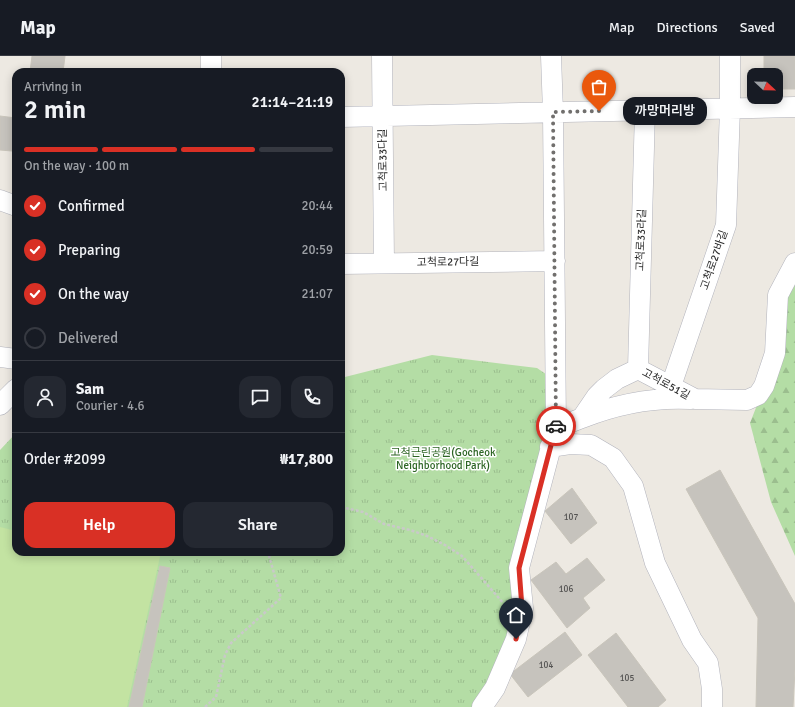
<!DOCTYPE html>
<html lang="en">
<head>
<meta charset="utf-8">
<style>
	:root { --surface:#171b24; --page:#242831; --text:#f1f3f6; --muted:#9ea1a6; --line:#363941; --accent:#d93025 }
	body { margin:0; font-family:Signika,"Noto Sans KR",sans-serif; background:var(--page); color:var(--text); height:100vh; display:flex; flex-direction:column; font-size:15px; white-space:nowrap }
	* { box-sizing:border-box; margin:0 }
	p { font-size:13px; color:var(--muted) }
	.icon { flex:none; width:22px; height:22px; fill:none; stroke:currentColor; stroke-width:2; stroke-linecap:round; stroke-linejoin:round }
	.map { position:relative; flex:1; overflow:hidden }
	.side { position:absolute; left:12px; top:12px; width:333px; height:488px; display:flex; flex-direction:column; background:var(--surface); border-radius:12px; box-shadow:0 2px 10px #0003 }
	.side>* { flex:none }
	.needle { width:26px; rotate:112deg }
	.buttons { position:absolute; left:747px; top:12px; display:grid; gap:8px }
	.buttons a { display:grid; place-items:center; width:36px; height:36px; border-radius:8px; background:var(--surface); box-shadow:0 2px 10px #0003; font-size:20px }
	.pin { position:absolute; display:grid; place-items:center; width:34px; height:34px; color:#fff; margin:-41px -17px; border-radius:50% 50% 50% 0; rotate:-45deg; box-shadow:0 0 4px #0007 }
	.pin .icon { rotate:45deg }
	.courier { position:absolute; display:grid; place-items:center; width:40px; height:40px; margin:-20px; border:3px solid #d93025; border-radius:50%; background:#fff; color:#222; box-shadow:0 1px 5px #0007 }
	.bubble { position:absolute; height:28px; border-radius:12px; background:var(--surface); box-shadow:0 2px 10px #0003; font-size:13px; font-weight:600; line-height:28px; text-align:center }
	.headline em { font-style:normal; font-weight:600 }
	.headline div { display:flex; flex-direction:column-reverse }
	.headline { display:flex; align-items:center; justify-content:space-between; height:68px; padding:0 12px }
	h1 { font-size:26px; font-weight:600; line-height:30px }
	.bar { display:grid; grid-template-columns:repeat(4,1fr); gap:6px 4px; align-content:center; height:48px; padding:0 12px }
	.bar i { height:5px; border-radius:3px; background:var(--line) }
	.bar .selected { background:var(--accent) }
	.bar p { grid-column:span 4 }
	.line { display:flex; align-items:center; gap:10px; padding:0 12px; border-top:1px solid var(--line) }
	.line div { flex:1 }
	.round { display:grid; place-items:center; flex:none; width:42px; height:42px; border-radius:12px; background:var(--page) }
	ol { padding:0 12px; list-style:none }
	li { display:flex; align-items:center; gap:12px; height:44px }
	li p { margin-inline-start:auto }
	li .icon { padding:4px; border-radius:50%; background:var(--accent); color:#fff; stroke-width:4 }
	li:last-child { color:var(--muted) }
	li i { width:22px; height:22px; border:2px solid var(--line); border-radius:50% }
	.cta { display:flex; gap:8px; margin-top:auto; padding:8px 12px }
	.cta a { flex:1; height:46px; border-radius:12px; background:var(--accent); color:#fff; font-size:16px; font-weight:600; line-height:46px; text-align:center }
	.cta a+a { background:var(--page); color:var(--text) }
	header { display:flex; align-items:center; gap:24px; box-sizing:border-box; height:56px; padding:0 20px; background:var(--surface); border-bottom:1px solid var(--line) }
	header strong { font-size:19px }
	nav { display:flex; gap:22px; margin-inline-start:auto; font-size:14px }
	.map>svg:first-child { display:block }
	.grass { fill:url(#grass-tufts) }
	.forest { fill:url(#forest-firs) }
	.pitch { fill:#c3e3a2 }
	.building { fill:#c6c3bd; stroke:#c9c5bb }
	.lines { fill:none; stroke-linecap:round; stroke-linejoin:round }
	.minor-casing { stroke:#b2b3bc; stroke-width:21 }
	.path { stroke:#c9c9c9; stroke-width:2.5; stroke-dasharray:3 2; stroke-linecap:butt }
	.minor { stroke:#fff; stroke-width:20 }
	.done { stroke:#716f6d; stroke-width:4; stroke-dasharray:0 7.2 }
	.route { stroke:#d93025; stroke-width:5 }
	.labels { text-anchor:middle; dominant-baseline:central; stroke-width:3; stroke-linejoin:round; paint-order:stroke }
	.number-label { font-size:9px; fill:#545352 }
	.street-label { font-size:11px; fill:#2e2e2e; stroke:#fff }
	.park-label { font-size:11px; fill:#2d6524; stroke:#fff }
</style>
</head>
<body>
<header>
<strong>Map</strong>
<nav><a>Map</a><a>Directions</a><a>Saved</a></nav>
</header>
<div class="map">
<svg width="795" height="651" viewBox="0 0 795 651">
	<defs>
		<pattern id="grass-tufts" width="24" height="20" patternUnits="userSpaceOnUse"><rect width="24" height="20" fill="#b4dda5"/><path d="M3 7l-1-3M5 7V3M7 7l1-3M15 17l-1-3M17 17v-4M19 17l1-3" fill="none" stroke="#9bbe8e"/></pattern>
		<pattern id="forest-firs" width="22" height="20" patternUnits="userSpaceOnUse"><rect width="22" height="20" fill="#b4dda5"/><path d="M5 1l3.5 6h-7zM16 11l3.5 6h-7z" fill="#9bbe8e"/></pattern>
	</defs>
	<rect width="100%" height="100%" fill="#ede9e2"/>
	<path class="grass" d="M 432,299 L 537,312 L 556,325 L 537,447 L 523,552 L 482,651 L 0,651 L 0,394 L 16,377 L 16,496 L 341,496 L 341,322 Z"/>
	<path class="forest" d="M 795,224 L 795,500 L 771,446 L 750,367 L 782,285 L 787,241 Z"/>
	<path class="pitch" d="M 0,471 L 16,475 L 16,496 L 161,496 L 127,651 L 0,651 Z"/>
	<path class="building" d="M 32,0 L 65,0 L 63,16 L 30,16 Z
		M 764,0 L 795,0 L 795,33 L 776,33 L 776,19 L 764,19 Z
		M 0,60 L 16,62 L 12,95 L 0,94 Z
		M 720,414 L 795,548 L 795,613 L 793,651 L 756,651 L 758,562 L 686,433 Z
		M 572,432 L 597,467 L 571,488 L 545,455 Z
		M 587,502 L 605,524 L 583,542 L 590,552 L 567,572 L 531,524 L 556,506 L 566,518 Z
		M 160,510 L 170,512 L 142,651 L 129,651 Z
		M 565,576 L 582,599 L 528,641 L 510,618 Z
		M 616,577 L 666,644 L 658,651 L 628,651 L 588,599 Z"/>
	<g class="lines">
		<defs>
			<path id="minor" d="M 382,0 L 384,207
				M 211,16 L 211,0
				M 341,61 L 795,51
				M 0,144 L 16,150
				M 341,208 L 555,205
				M 0,301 L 16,303
				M 638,313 L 645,54
				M 671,330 L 726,169 L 730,52 L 730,0
				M 0,349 L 16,333
				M 582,362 C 617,348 653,341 691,343
				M 556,372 L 582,362 L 597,340 L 604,333 L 617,323 L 638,313 L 695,343 L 747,344 L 758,339 L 764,330 L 775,297 L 778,239 L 795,207
				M 550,391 L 570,388 L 591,389 L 613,402 L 633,430 L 655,507 L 692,584 L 708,607 L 712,633 L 712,651
				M 482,651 L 495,632 L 516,583 L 523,552 L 519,512 L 556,372 L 553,56 L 551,0"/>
		</defs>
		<use href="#minor" class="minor-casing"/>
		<path class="path" d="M 341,451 L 363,456 L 384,468 L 410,474 L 427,480 L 445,489 L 462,500 L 505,549
			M 205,651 L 216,641 L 225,599 L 231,587 L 281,542 L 268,496"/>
		<use href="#minor" class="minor"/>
	</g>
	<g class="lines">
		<path class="done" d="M 556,370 L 553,56 L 599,55"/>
		<path class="route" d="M 516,583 L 522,552 L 519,512 L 556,370"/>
	</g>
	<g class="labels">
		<g class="number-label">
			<text x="571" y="461">107</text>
			<text x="566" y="533">106</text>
			<text x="546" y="609">104</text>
			<text x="627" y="622">105</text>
		</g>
		<g class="street-label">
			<text transform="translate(383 104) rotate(-91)">고척로33다길</text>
			<text transform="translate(641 184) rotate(-88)">고척로33라길</text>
			<text transform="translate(714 204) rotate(-71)">고척로27바길</text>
			<text transform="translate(448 206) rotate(-1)">고척로27다길</text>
			<text transform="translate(666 328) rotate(28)">고척로51길</text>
		</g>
		<g class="park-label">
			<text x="443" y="396">고척근린공원(Gocheok<tspan x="443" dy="13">Neighborhood Park)</tspan></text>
		</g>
	</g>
</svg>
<div class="buttons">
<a><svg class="needle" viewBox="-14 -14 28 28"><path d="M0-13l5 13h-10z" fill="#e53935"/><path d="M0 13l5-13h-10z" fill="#9ea1a6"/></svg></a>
</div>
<div class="pin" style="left:599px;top:55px;background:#ea580c"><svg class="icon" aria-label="bag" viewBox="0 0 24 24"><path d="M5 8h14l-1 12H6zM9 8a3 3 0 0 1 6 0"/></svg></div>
<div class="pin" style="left:516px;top:583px;background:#1f2937"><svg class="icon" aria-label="home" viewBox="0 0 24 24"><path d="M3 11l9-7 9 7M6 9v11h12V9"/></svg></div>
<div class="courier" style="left:556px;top:370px"><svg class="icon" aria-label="car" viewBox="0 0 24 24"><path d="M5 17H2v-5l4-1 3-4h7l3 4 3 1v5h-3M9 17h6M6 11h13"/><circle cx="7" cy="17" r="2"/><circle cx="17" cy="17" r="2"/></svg></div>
<div class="bubble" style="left:623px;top:41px;width:84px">까망머리방</div>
<section class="side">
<div class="headline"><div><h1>2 min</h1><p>Arriving in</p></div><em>21:14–21:19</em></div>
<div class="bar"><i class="selected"></i><i class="selected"></i><i class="selected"></i><i></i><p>On the way · 100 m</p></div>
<ol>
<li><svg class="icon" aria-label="check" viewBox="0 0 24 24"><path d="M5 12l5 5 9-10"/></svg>Confirmed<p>20:44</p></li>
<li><svg class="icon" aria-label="check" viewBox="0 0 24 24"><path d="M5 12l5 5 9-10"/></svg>Preparing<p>20:59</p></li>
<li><svg class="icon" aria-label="check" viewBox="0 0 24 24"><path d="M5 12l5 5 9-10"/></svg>On the way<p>21:07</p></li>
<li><i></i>Delivered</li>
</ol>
<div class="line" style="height:72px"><a class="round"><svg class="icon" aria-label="person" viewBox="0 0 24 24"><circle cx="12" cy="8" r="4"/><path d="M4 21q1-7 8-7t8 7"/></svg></a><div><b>Sam</b><p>Courier · 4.6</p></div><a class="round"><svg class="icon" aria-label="chat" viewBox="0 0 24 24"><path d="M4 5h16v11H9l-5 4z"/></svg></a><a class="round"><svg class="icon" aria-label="phone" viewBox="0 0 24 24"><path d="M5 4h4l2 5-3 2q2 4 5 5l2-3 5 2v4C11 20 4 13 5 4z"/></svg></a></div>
<div class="line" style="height:52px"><div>Order #2099</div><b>₩17,800</b></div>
<div class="cta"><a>Help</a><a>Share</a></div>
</section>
</div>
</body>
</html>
